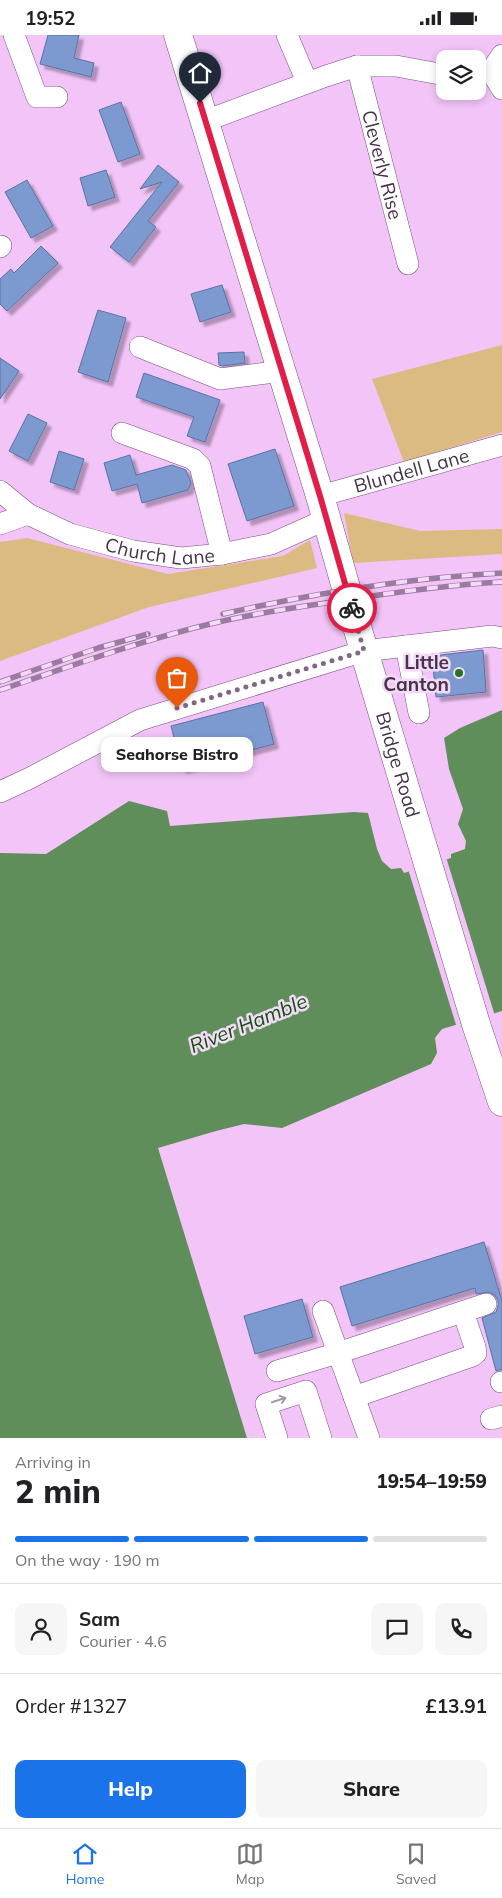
<!DOCTYPE html>
<html lang="en">
<head>
<meta charset="utf-8">
<style>
	:root { --surface:#fff; --page:#f6f6f6; --text:#202124; --muted:#757577; --line:#e0e0e0; --accent:#1a73e8 }
	body { margin:0; font-family:Mulish,sans-serif; background:var(--page); color:var(--text); height:100vh; display:flex; flex-direction:column; font-size:19px; white-space:nowrap }
	* { box-sizing:border-box; margin:0 }
	p { font-size:16px; color:var(--muted) }
	.icon { flex:none; width:28px; height:28px; fill:none; stroke:currentColor; stroke-width:2; stroke-linecap:round; stroke-linejoin:round }
	.map { position:relative; height:1403px; overflow:hidden }
	.details { display:flex; flex-direction:column; background:var(--surface); flex:1 }
	.details>* { flex:none }
	.fabs { position:absolute; left:436px; top:15px; display:grid; gap:10px }
	.fabs a { display:grid; place-items:center; width:50px; height:50px; border-radius:10px; background:var(--surface); box-shadow:0 2px 8px #0003; font-size:25px }
	.pin { position:absolute; display:grid; place-items:center; width:42px; height:42px; color:#fff; margin:-51px -21px; border-radius:50% 50% 50% 0; rotate:-45deg; box-shadow:0 0 5px #0007 }
	.pin .icon { rotate:45deg }
	.courier { position:absolute; display:grid; place-items:center; width:50px; height:50px; margin:-25px; border:4px solid #e11d48; border-radius:50%; background:#fff; color:#222; box-shadow:0 1px 6px #0007 }
	.bubble { position:absolute; height:35px; border-radius:10px; background:var(--surface); box-shadow:0 2px 8px #0003; font-size:16px; font-weight:800; line-height:35px; text-align:center }
	.summary em { font-style:normal; font-weight:800 }
	.summary div { display:flex; flex-direction:column-reverse }
	.summary { display:flex; align-items:center; justify-content:space-between; height:85px; padding:0 15px }
	h1 { font-size:32px; font-weight:800; line-height:38px }
	.bar { display:grid; grid-template-columns:repeat(4,1fr); gap:8px 5px; align-content:center; height:60px; padding:0 15px }
	.bar i { height:6px; border-radius:4px; background:var(--line) }
	.bar .selected { background:var(--accent) }
	.bar p { grid-column:span 4 }
	.line { display:flex; align-items:center; gap:12px; padding:0 15px; border-top:1px solid var(--line) }
	.line div { flex:1 }
	.round { display:grid; place-items:center; flex:none; width:52px; height:52px; border-radius:10px; background:var(--page) }
	.button { display:flex; gap:10px; margin-top:auto; padding:10px 15px }
	.button a { flex:1; height:58px; border-radius:10px; background:var(--accent); color:#fff; font-size:20px; font-weight:800; line-height:58px; text-align:center }
	.button a+a { background:var(--page); color:var(--text) }
	.status { display:flex; justify-content:space-between; align-items:center; height:35px; padding:0 25px; background:var(--surface); direction:ltr }
	.status svg { height:14px; fill:currentColor }
	.dock { display:flex; justify-content:space-around; align-items:center; height:70px; border-top:1px solid var(--line); background:var(--surface); font-size:14px; color:var(--muted) }
	.dock a { display:grid; justify-items:center; gap:2px }
	.dock .selected { color:var(--accent) }
	.map>svg:first-child { display:block }
	.green { fill:#dbbb81 }
	.water { fill:#5f8e5a }
	.pier { fill:#f2c4f8 }
	.building { fill:#7d9ad0; stroke:#5773a6; filter:url(#shadow) }
	.lines { fill:none; stroke-linecap:round; stroke-linejoin:round }
	.minor-casing { stroke:#78507e; stroke-width:22 }
	.major-casing { stroke:#78507e; stroke-width:29 }
	.minor { stroke:#fff; stroke-width:21 }
	.major { stroke:#fff; stroke-width:28 }
	.rail-casing { stroke:#9b7b9f; stroke-width:5.5 }
	.rail { stroke:#f4d9f8; stroke-width:4; stroke-dasharray:11; stroke-linecap:butt }
	.oneway { stroke:#a299a4 }
	.done { stroke:#826686; stroke-width:5; stroke-dasharray:0 9 }
	.route { stroke:#e11d48; stroke-width:6 }
	.poi-dot { fill:#24751e; stroke:#f4d9f8; stroke-width:2 }
	.labels { text-anchor:middle; dominant-baseline:central; stroke-width:5; stroke-linejoin:round; paint-order:stroke }
	.street-label { font-size:19px; fill:#453348; stroke:#f4d9f8 }
	.poi-label { font-size:19px; font-weight:bold; fill:#453348; stroke:#f4d9f8; text-anchor:end }
	.water-label { font-size:20px; font-style:italic; fill:#10540c; stroke:#f4d9f8 }
</style>
</head>
<body>
<div class="status"><b>19:52</b><svg viewBox="0 0 49 12"><path d="M0 12V9h3v3zM5 12V6h3v6zM10 12V3h3v9zM15 12V0h3v12zM26 1h20v11H26zM47 4h2v5h-2z"/></svg></div>
<div class="map">
<svg width="502" height="1403" viewBox="0 0 502 1403">
	<defs>
		<filter id="shadow"><feDropShadow dx="4.5" dy="4.5" stdDeviation="1" flood-color="#0004"/></filter>
	</defs>
	<rect width="100%" height="100%" fill="#f2c4f8"/>
	<path class="green" d="M 502,310 L 502,397 L 404,427 L 372,344 Z
		M 344,478 L 420,496 L 502,494 L 502,519 L 353,528 Z
		M 27,503 L 168,539 L 283,521 L 310,505 L 317,533 L 149,572 L 0,626 L 0,507 Z"/>
	<path class="water" d="M 502,675 L 502,976 L 442,994 L 435,1003 L 437,1018 L 431,1029 L 282,1093 L 244,1089 L 216,1096 L 158,1113 L 247,1403 L 0,1403 L 0,818 L 46,819 L 129,766 L 167,776 L 170,791 L 354,777 L 368,778 L 377,814 L 382,826 L 391,834 L 401,833 L 404,838 L 451,823 L 451,819 L 465,814 L 466,806 L 458,789 L 463,774 L 449,734 L 444,703 L 460,693 Z"/>
	<path class="pier" d="M 446,822 L 495,981 L 457,993 L 408,834 Z"/>
	<path class="building" d="M 48,0 L 79,0 L 74,23 L 94,28 L 91,42 L 40,29 Z
		M 121,67 L 140,119 L 118,127 L 99,75 Z
		M 158,130 L 179,147 L 148,186 L 156,192 L 129,227 L 110,212 L 162,147 L 140,154 Z
		M 106,135 L 115,162 L 88,171 L 80,143 Z
		M 27,145 L 53,191 L 31,203 L 5,157 Z
		M 41,211 L 58,228 L 7,276 L 0,269 L 0,244 L 11,234 L 14,238 Z
		M 222,250 L 231,277 L 200,287 L 191,259 Z
		M 98,275 L 126,283 L 108,347 L 78,337 Z
		M 244,317 L 245,328 L 222,331 L 219,330 L 218,318 Z
		M 0,323 L 19,336 L 0,364 Z
		M 144,338 L 220,365 L 205,407 L 187,401 L 194,382 L 136,362 Z
		M 28,379 L 47,388 L 28,426 L 9,416 Z
		M 275,414 L 294,471 L 247,486 L 228,429 Z
		M 59,416 L 84,424 L 74,455 L 50,447 Z
		M 130,420 L 136,440 L 172,430 L 186,435 L 191,448 L 188,455 L 142,468 L 137,449 L 112,456 L 104,428 Z
		M 483,615 L 486,657 L 436,662 L 432,621 Z
		M 263,667 L 274,709 L 182,734 L 171,691 Z
		M 484,1207 L 502,1266 L 502,1334 L 496,1336 L 482,1283 L 496,1277 L 498,1271 L 498,1266 L 495,1260 L 489,1257 L 476,1259 L 475,1253 L 352,1291 L 340,1252 Z
		M 302,1264 L 313,1302 L 255,1319 L 244,1281 Z"/>
	<g class="lines">
		<defs>
			<g id="minor">
				<path d="M 14,0 L 37,62 L 57,62"/>
				<path d="M 287,0 L 307,47"/>
				<path id="s1" d="M 357,31 L 408,229"/>
				<path d="M 491,36 L 502,54"/>
				<path d="M 478,40 L 491,36 L 502,20"/>
				<path d="M 205,86 L 326,41 L 357,31 L 396,31 L 445,40"/>
				<path d="M 0,212 L 1,211"/>
				<path d="M 140,312 L 220,344 L 282,336"/>
				<path d="M 122,398 L 193,424 L 200,431 L 222,519"/>
				<path id="s2" d="M 0,456 L 28,479 L 70,499 L 133,516 L 181,523 L 222,519 L 271,509 L 327,484"/>
				<path id="s3" d="M 320,461 L 502,410"/>
				<path d="M 0,489 L 28,479"/>
				<path d="M 406,611 L 419,678"/>
				<path d="M 0,757 L 30,743 L 140,685 L 364,616 L 492,601 L 502,603"/>
				<path d="M 323,1276 L 369,1403"/>
				<path d="M 277,1336 L 338,1318 L 486,1269"/>
				<path d="M 501,1347 L 502,1347"/>
				<path d="M 354,1362 L 472,1321 L 476,1318 L 475,1312 L 463,1277"/>
				<path d="M 491,1384 L 502,1381"/>
				<path d="M 277,1403 L 266,1369 L 306,1356 L 321,1403"/>
			</g>
			<g id="major">
				<path id="s4" d="M 178,0 L 320,461 L 364,616 L 476,989 L 502,1067"/>
			</g>
		</defs>
		<use href="#minor" class="minor-casing"/>
		<use href="#major" class="major-casing"/>
		<use href="#minor" class="minor"/>
		<use href="#major" class="major"/>
		<defs>
			<path id="rail" d="M 223,579 C 315,558 408,543 502,538
				M 0,647 L 98,613 L 148,599
				M 0,655 C 69,632 139,606 210,589 C 250,579 292,573 333,567 C 389,558 445,550 502,547"/>
		</defs>
		<use href="#rail" class="rail-casing"/>
		<use href="#rail" class="rail"/>
	</g>
	<defs><path id="oneway-shaft" d="M-6 0H5M1.5-3L5.5 0L1.5 3" fill="none" stroke-width="1.6" stroke-linecap="round" stroke-linejoin="round" transform="scale(1.25)"/></defs>
	<use class="oneway" href="#oneway-shaft" transform="translate(279 1365) rotate(-18)"/>
	<g class="lines">
		<path class="done" d="M 177,673 L 364,616 L 352,573"/>
		<path class="route" d="M 200,68 L 320,461 L 352,573"/>
	</g>
	<circle class="poi-dot" cx="459" cy="638" r="5"/>
	<g class="labels">
		<g class="street-label">
			<text stroke="none"><textPath href="#s1" startOffset="102">Cleverly Rise</textPath></text>
			<text stroke="none"><textPath href="#s3" startOffset="95">Blundell Lane</textPath></text>
			<text stroke="none"><textPath href="#s2" startOffset="175">Church Lane</textPath></text>
			<text stroke="none"><textPath href="#s4" startOffset="762">Bridge Road</textPath></text>
		</g>
		<g class="poi-label">
			<text x="449" y="627">Little<tspan x="449" dy="22">Canton</tspan></text>
		</g>
		<g class="water-label">
			<text transform="translate(248 988) rotate(-22)">River Hamble</text>
		</g>
	</g>
</svg>
<div class="fabs">
<a><svg class="icon" aria-label="layers" viewBox="0 0 24 24"><path d="M12 4l9 5-9 5-9-5zM3 14l9 5 9-5"/></svg></a>
</div>
<div class="pin" style="left:177px;top:673px;background:#ea580c"><svg class="icon" aria-label="bag" viewBox="0 0 24 24"><path d="M5 8h14l-1 12H6zM9 8a3 3 0 0 1 6 0"/></svg></div>
<div class="pin" style="left:200px;top:68px;background:#1f2937"><svg class="icon" aria-label="home" viewBox="0 0 24 24"><path d="M3 11l9-7 9 7M6 9v11h12V9"/></svg></div>
<div class="courier" style="left:352px;top:573px"><svg class="icon" aria-label="bike" viewBox="0 0 24 24"><circle cx="6" cy="16" r="4"/><circle cx="18" cy="16" r="4"/><path d="M6 16l4-8h5l3 8M10 8l3 8H6M13 5h3"/></svg></div>
<div class="bubble" style="left:101px;top:702px;width:152px">Seahorse Bistro</div>
</div>
<section class="details">
<div class="summary"><div><h1>2 min</h1><p>Arriving in</p></div><em>19:54–19:59</em></div>
<div class="bar"><i class="selected"></i><i class="selected"></i><i class="selected"></i><i></i><p>On the way · 190 m</p></div>
<div class="line" style="height:90px"><a class="round"><svg class="icon" aria-label="person" viewBox="0 0 24 24"><circle cx="12" cy="8" r="4"/><path d="M4 21q1-7 8-7t8 7"/></svg></a><div><b>Sam</b><p>Courier · 4.6</p></div><a class="round"><svg class="icon" aria-label="chat" viewBox="0 0 24 24"><path d="M4 5h16v11H9l-5 4z"/></svg></a><a class="round"><svg class="icon" aria-label="phone" viewBox="0 0 24 24"><path d="M5 4h4l2 5-3 2q2 4 5 5l2-3 5 2v4C11 20 4 13 5 4z"/></svg></a></div>
<div class="line" style="height:65px"><div>Order #1327</div><b>£13.91</b></div>
<div class="button"><a>Help</a><a>Share</a></div>
</section>
<nav class="dock">
<a class="selected"><svg class="icon" aria-label="home" viewBox="0 0 24 24"><path d="M3 11l9-7 9 7M6 9v11h12V9"/></svg>Home</a>
<a><svg class="icon" aria-label="map" viewBox="0 0 24 24"><path d="M3 6l6-2 6 2 6-2v14l-6 2-6-2-6 2zM9 4v14M15 6v14"/></svg>Map</a>
<a><svg class="icon" aria-label="saved" viewBox="0 0 24 24"><path d="M7 4h10v16l-5-4-5 4z"/></svg>Saved</a>
</nav>
</body>
</html>
